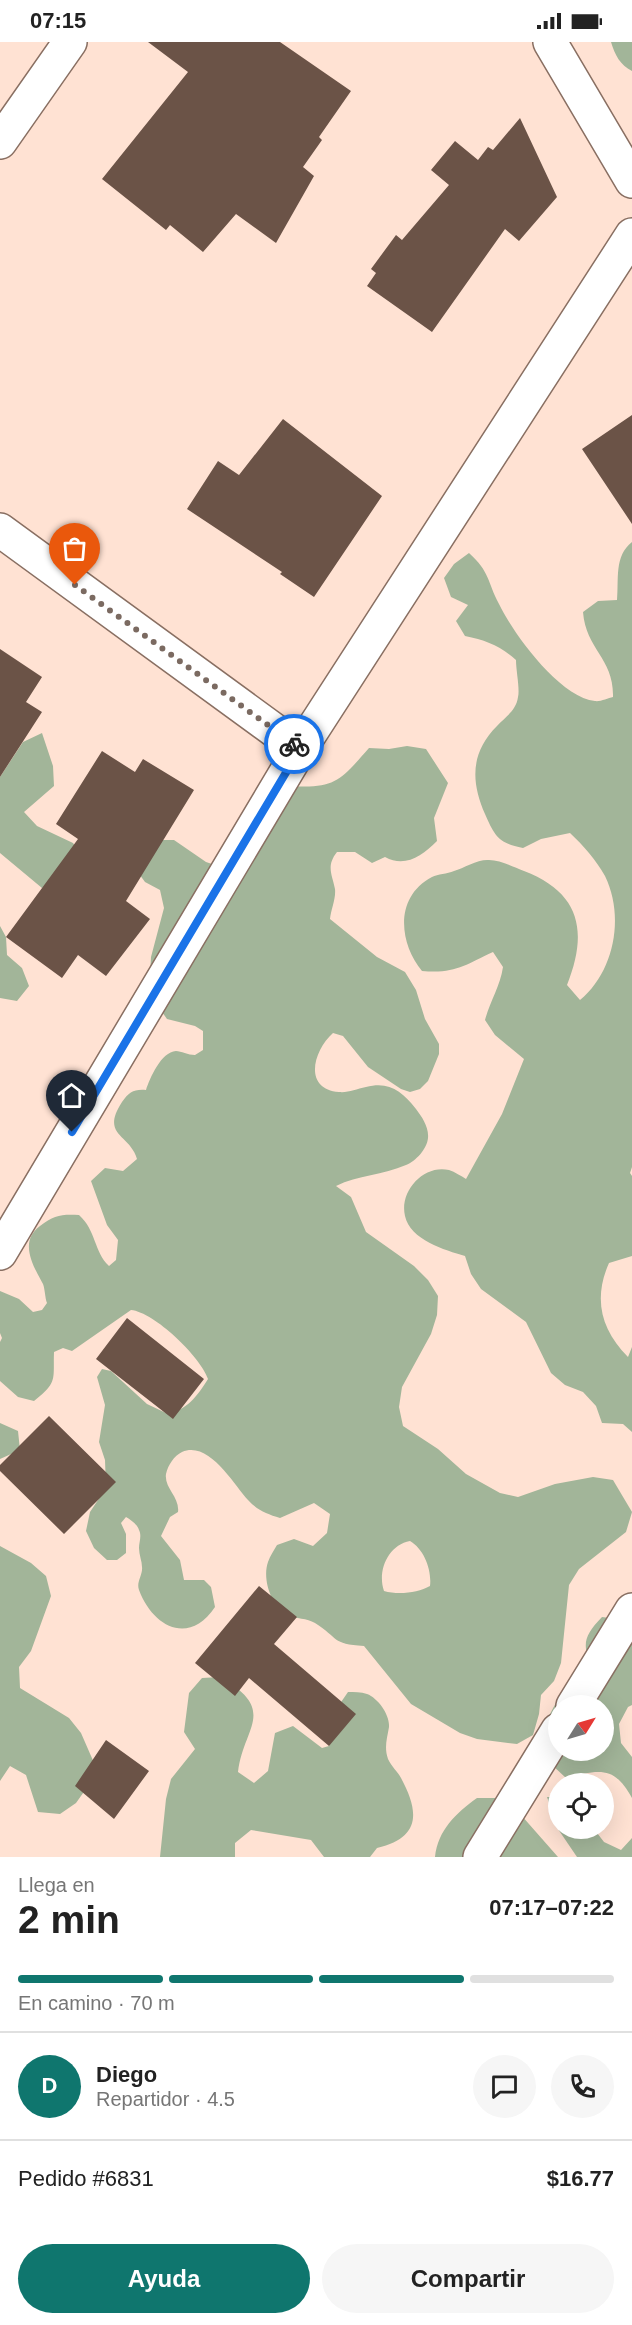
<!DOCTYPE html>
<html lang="es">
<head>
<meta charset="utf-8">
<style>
	:root { --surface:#fff; --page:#f6f6f6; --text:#222; --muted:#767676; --line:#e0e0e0; --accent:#0f766e }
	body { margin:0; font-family:Arial,sans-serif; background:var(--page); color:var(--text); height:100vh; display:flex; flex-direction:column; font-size:22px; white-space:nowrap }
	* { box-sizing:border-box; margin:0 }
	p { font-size:20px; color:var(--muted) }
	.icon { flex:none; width:33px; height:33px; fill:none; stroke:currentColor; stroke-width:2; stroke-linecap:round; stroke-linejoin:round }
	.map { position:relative; height:1815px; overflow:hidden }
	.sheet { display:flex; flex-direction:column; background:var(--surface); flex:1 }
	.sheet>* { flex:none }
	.needle { width:39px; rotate:53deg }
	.buttons { position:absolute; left:548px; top:1653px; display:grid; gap:12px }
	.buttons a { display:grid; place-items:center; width:66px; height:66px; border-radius:50%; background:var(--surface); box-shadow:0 6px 24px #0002; font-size:30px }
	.pin { position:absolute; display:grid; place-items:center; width:51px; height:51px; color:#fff; margin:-62px -26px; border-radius:50% 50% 50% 0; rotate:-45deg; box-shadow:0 0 6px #0007 }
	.pin .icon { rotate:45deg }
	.courier { position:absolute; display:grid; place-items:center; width:60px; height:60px; margin:-30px; border:4px solid #1a73e8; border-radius:50%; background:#fff; color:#222; box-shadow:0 2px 8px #0007 }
	.head em { font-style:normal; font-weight:800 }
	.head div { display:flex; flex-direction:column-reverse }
	.head { display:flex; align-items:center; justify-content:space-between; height:102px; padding:0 18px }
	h1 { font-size:39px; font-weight:800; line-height:45px }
	.bar { display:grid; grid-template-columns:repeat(4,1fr); gap:9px 6px; align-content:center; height:72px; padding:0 18px }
	.bar i { height:8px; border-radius:4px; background:var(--line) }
	.bar .on { background:var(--accent) }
	.bar p { grid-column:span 4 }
	.line { display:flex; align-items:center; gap:15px; padding:0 18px; border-top:2px solid var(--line) }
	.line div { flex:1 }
	.round { display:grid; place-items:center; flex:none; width:63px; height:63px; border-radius:32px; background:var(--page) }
	.action { display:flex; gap:12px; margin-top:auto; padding:12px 18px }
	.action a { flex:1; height:69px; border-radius:36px; background:var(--accent); color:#fff; font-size:24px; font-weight:800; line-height:69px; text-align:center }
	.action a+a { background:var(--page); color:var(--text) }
	.status { display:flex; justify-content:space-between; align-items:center; height:42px; padding:0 30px; background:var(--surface); direction:ltr }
	.status svg { height:16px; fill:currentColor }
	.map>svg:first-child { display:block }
	.forest { fill:#a2b599; fill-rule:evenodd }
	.building { fill:#6b5347 }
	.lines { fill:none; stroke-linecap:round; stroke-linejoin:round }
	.minor-casing { stroke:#896f62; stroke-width:36 }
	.minor { stroke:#fff; stroke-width:33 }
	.done { stroke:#7b6a61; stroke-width:6; stroke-dasharray:0 10.8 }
	.route { stroke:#1a73e8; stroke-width:8 }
</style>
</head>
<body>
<div class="status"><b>07:15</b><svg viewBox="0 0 49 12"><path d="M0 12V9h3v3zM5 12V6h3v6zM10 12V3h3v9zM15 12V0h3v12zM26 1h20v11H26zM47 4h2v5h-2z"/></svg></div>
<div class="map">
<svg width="632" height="1815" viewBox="0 0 632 1815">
	<rect width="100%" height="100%" fill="#ffe2d3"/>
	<path class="forest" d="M 611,0 L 632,0 L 632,29 C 620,23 615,13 611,0 Z
		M 632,500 L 632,1125 L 630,1131 L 632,1134 L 632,1214 L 609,1221 C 593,1257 601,1288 628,1315 L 632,1305 L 632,1390 L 623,1382 L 602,1381 L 596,1364 L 583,1350 L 565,1343 L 551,1331 L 526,1280 L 481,1247 L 471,1232 L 465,1214 C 445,1208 410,1198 405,1174 C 399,1149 424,1122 449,1128 C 455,1130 461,1134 466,1137 L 502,1072 L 524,1017 L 495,993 L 485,978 C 490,959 500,945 503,925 L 493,910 C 465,923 455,932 422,929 C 399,901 394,855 432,835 C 438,832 447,832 454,829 C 464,826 478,817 489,818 C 500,818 513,825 524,829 C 581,851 588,890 567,943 L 580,958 C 614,930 625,875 605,834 C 596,818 583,803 570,791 L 541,797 L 523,806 C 499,801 495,795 485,772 C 471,740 470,711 497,684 C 506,674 516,669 518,655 C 520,647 516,629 516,618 C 500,604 486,598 465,594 L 456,579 L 468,563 L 451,555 L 444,536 L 454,522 L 469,511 C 490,530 487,539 499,562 C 513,591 559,655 595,659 C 600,660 608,656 613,655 C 614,616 586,608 583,570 L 598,559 L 617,558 C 619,537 614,514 632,500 Z
		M 42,691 L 53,724 L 54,744 L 24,770 L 37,784 L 73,801 L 84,817 L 42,846 L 0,811 L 0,735 L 23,700 Z
		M 407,704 L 426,707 L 448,741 L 434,776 L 437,799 C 422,814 405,826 385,815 L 372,821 L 355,810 L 337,810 C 326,824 332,832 335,847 C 336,857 331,867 330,877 L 377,915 L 405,930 L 416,948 L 425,977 L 439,1002 L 439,1012 L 428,1039 L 420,1047 L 410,1050 L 401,1047 L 368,1025 L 343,994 L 333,991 C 313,1009 303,1047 339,1050 C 348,1051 356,1047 366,1045 C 389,1039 402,1049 416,1067 C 422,1075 429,1085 428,1096 C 427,1107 416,1119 406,1123 C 383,1133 358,1133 336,1144 L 351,1155 L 366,1190 L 414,1224 L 428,1238 L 438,1254 L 437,1273 L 431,1292 L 402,1345 L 399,1365 L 403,1384 L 438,1407 L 466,1432 L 500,1451 L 518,1455 L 555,1442 L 593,1435 L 613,1438 L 632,1470 L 626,1490 L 579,1527 L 569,1543 L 561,1621 L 554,1639 L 541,1653 L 539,1672 L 533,1693 L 517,1702 L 477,1697 L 460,1691 L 411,1662 L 364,1604 C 331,1602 339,1596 315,1581 C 307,1576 296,1577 288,1573 C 271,1565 262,1537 268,1520 C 270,1514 274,1508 277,1503 L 294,1497 L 313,1504 L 327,1491 L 330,1472 L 314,1461 L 280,1476 C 267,1472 257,1468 248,1458 C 234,1443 209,1398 182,1410 C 174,1414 168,1423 166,1432 C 164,1446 180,1455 178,1470 L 170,1475 L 161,1494 L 180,1518 L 184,1538 L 204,1538 L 211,1545 L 215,1565 C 189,1604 153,1585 139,1548 C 136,1540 143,1533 142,1525 C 142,1519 139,1513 139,1506 C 139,1500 142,1494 139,1488 C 137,1482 131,1478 126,1475 L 121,1481 L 126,1492 L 126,1511 L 117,1518 L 107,1518 L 94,1506 L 86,1489 L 90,1470 L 106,1446 L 105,1418 L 99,1400 L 105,1363 L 97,1335 L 102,1327 L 111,1329 L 147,1362 L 166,1371 C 186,1370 198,1353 208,1337 C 201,1315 154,1270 131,1268 L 72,1309 L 63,1306 L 54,1310 C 53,1338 58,1340 34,1359 L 18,1355 L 0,1339 L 0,1300 L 2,1296 L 0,1291 L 0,1249 L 19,1257 L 33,1270 L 42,1268 L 47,1261 C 45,1256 45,1247 43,1242 C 34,1225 18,1200 40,1184 C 54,1173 62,1172 79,1173 C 96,1188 94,1210 109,1224 L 116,1218 L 118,1198 L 107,1183 L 91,1139 L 105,1126 L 123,1129 L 137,1117 C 130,1092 100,1094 122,1060 C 129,1050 134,1047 146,1048 C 150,1036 161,1010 176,1009 C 181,1009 188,1013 195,1013 L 203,1008 L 203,989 L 195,984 L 167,977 L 162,970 L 150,933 L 151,915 L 164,866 L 160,848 L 145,840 L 134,825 L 154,798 L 174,798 L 206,820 L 224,826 L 289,744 C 335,747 340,739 369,706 L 389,707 ZM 410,1499 C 424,1507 432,1528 430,1544 C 418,1551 398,1553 384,1549 C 377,1529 388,1503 410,1499 Z
		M 0,884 L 6,895 L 7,913 L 22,926 L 29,944 L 17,959 L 0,956 Z
		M 0,1381 L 18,1389 L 20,1408 L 0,1417 Z
		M 0,1504 L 31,1521 L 46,1534 L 51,1554 L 31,1609 L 19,1625 L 20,1646 L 69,1676 L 81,1691 L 98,1730 L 76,1761 L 60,1772 L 38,1770 L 26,1733 L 10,1724 L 0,1739 Z
		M 602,1575 L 632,1579 L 632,1663 L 628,1665 L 619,1682 L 621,1701 L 632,1715 L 632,1756 C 614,1723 599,1728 566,1736 L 552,1723 L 541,1689 L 559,1655 L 591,1625 C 582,1601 584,1594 602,1575 ZM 558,1664 L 603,1664 L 603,1708 L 558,1708 Z
		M 220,1635 C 279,1669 243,1685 238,1730 L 254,1741 L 268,1729 L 275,1691 L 293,1684 L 322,1706 L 329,1704 L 335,1685 L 337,1666 L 348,1650 C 354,1650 361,1650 367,1652 C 378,1656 390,1673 389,1685 C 387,1697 384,1705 388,1717 C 391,1724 398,1730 401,1736 C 420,1771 420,1796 377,1806 L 370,1815 L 324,1815 L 311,1798 L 251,1788 L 235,1801 L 235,1815 L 160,1815 L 166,1757 L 171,1737 L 195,1707 L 184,1690 L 189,1651 L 202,1636 Z
		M 547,1755 L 558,1755 L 558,1786 Z
		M 477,1756 L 495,1756 L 514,1765 L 558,1815 L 435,1815 C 438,1788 456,1771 477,1756 Z
		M 558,1787 L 594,1787 L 604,1800 L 621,1808 L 632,1796 L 632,1815 L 577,1815 Z"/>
	<path class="building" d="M 148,0 L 280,0 L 351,49 L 319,95 L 322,98 L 303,125 L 314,134 L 276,201 L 236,172 L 203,210 L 170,183 L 166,188 L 102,137 L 188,30 Z
		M 520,76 L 557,155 L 519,199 L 505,187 L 432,290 L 367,244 L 376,231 L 371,227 L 396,193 L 402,198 L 449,143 L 431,128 L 455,99 L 478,118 L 488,105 L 493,108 Z
		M 632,373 L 632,482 L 582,407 Z
		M 283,377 L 382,454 L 314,555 L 280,532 L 282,530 L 187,467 L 218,419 L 239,433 Z
		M 0,607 L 42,635 L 26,660 L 42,670 L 0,735 Z
		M 102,709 L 135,730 L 143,717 L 194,748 L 126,859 L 150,877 L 106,934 L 78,913 L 62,936 L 6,895 L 78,797 L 56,782 Z
		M 127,1276 L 204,1337 L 173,1377 L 96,1317 Z
		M 49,1374 L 116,1440 L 64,1492 L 0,1429 L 0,1423 Z
		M 259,1544 L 297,1575 L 274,1602 L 356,1672 L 329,1704 L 249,1636 L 235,1654 L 195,1621 Z
		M 106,1698 L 149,1729 L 114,1777 L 75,1744 Z"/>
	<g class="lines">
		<defs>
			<path id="minor" d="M 550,0 L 632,139
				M 0,100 L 70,0
				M 0,488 L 300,707
				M 0,1211 L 300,707 L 632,193
				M 573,1664 L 632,1568
				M 480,1815 L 558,1688"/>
		</defs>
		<use href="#minor" class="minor-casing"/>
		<use href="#minor" class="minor"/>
	</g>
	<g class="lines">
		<path class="done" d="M 75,543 L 294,702"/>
		<path class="route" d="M 72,1090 L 300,707 L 294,702"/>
	</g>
</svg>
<div class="buttons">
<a><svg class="needle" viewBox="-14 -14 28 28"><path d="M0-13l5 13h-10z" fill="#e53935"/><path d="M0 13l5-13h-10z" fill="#767676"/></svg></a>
<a><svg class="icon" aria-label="locate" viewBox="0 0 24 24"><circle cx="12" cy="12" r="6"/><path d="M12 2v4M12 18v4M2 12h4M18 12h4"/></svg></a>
</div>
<div class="pin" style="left:75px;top:543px;background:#ea580c"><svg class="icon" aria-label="bag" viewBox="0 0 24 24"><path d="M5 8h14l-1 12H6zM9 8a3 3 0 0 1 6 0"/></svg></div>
<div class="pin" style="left:72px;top:1090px;background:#1f2937"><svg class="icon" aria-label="home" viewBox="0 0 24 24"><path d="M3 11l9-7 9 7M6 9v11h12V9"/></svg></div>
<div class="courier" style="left:294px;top:702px"><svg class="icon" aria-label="bike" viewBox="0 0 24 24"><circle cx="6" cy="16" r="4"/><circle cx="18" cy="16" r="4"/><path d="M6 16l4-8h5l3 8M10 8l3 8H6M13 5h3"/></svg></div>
</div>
<section class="sheet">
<div class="head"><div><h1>2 min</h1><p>Llega en</p></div><em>07:17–07:22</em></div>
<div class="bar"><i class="on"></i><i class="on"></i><i class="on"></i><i></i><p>En camino · 70 m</p></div>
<div class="line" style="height:108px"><b class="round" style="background:var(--accent);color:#fff">D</b><div><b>Diego</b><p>Repartidor · 4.5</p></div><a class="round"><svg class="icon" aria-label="chat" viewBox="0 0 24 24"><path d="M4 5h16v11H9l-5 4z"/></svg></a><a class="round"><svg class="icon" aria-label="phone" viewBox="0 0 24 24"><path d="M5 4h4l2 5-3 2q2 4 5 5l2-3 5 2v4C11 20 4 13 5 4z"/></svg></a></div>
<div class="line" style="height:78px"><div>Pedido #6831</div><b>$16.77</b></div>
<div class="action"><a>Ayuda</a><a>Compartir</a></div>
</section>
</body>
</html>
